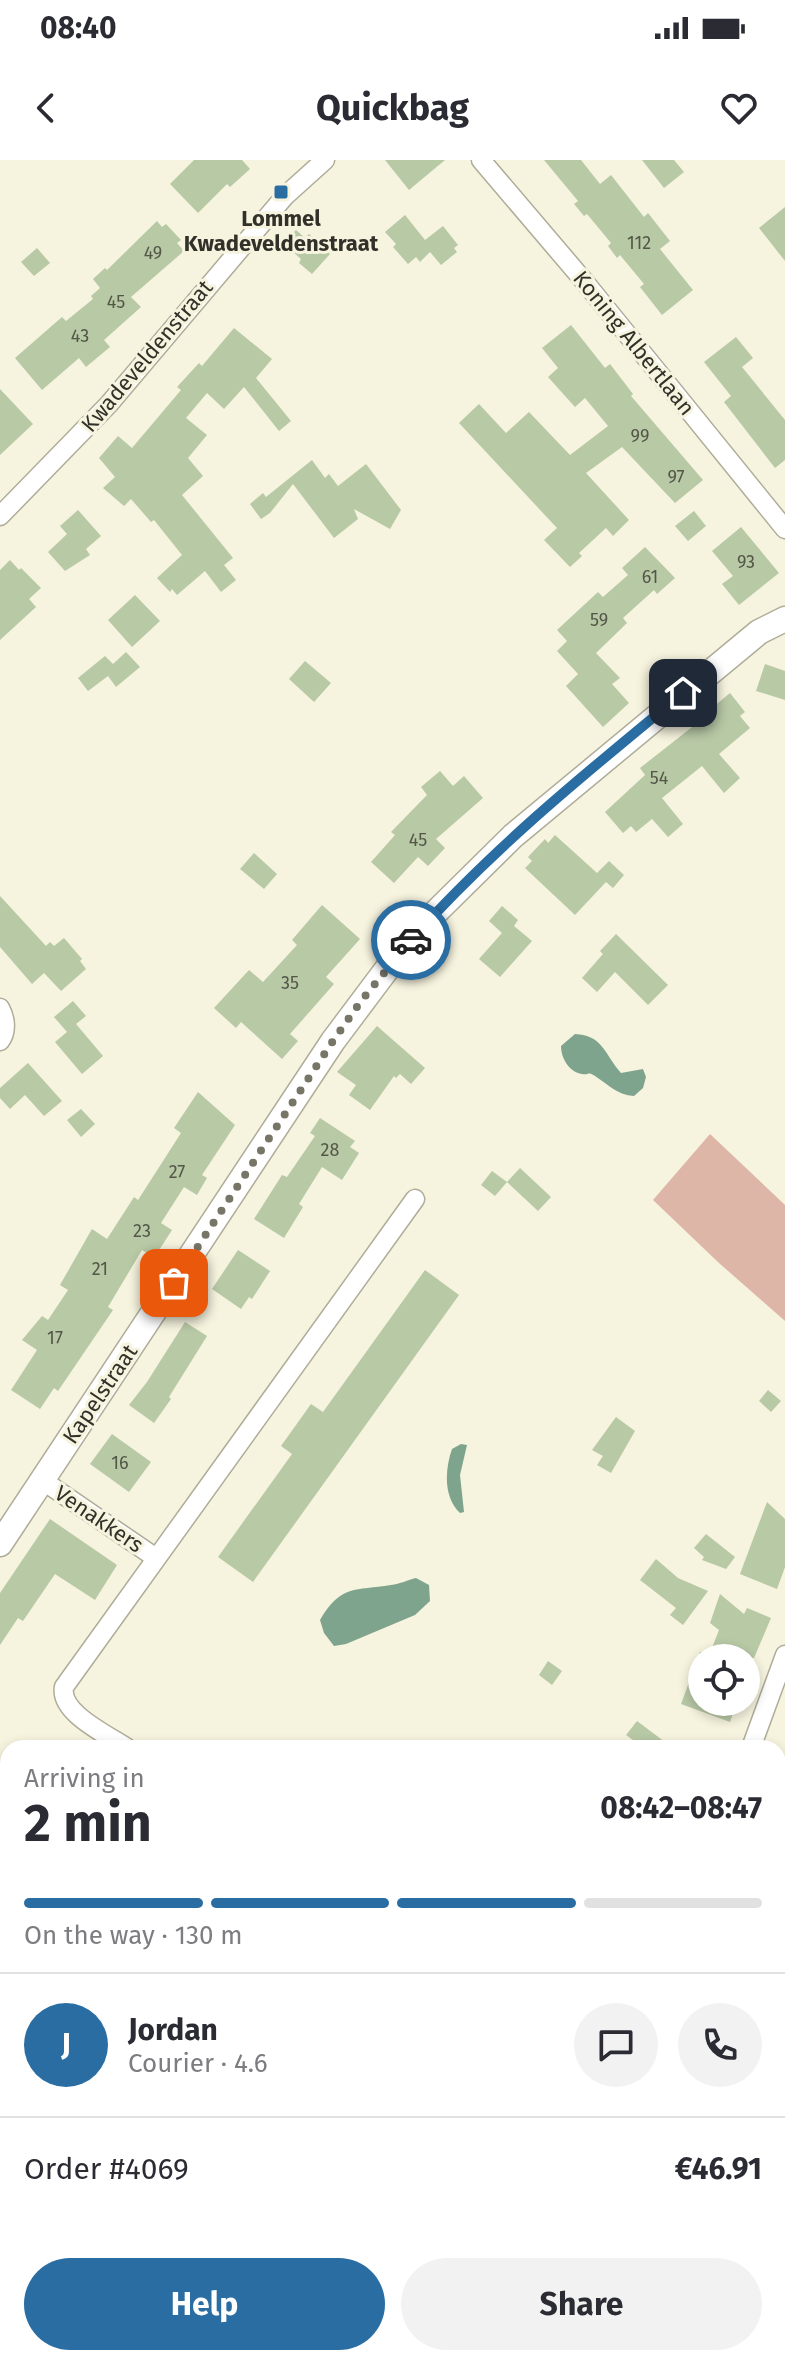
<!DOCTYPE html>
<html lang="en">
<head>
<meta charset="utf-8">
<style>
	:root { --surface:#fff; --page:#f2f2f3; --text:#2b2b33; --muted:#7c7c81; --line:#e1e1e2; --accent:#2a6da2 }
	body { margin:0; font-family:"Fira Sans",sans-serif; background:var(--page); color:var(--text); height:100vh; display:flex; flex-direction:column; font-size:30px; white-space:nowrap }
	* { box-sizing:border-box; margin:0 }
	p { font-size:26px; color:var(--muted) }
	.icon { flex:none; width:44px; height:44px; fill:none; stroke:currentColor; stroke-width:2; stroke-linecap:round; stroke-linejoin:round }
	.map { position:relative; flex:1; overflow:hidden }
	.sheet { position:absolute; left:0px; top:1580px; width:786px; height:626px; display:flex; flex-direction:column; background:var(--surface); border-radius:24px 24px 0 0; box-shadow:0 4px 12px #0003 }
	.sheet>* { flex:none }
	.controls { position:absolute; left:688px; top:1484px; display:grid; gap:16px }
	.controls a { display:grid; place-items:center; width:72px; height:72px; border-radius:50%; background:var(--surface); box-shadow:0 4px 12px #0003; font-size:40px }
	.pin { position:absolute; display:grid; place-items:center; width:68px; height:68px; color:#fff; margin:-34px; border-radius:16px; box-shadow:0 4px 12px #0006 }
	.courier { position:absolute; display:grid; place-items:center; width:80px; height:80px; margin:-40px; border:6px solid #2a6da2; border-radius:50%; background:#fff; color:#222; box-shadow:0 2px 10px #0007 }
	.overview em { font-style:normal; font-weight:700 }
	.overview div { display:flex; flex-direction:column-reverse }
	.overview { display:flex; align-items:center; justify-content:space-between; height:136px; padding:0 24px }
	h1 { font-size:52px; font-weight:700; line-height:60px }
	.bar { display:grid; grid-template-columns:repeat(4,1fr); gap:12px 8px; align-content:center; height:96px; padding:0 24px }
	.bar i { height:10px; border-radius:6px; background:var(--line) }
	.bar .current { background:var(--accent) }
	.bar p { grid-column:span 4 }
	.line { display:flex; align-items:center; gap:20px; padding:0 24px; border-top:2px solid var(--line) }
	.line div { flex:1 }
	.round { display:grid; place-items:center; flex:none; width:84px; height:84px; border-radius:42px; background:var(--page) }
	.primary-button { display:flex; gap:16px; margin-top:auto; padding:16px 24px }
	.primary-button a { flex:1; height:92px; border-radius:48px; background:var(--accent); color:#fff; font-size:32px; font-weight:700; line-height:92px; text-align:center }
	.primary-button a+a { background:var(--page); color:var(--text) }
	.status { display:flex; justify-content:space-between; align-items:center; height:56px; padding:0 40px; background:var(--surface); direction:ltr }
	.status svg { height:22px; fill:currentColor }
	header { display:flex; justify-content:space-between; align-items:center; height:104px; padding:0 24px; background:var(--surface); font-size:36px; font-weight:700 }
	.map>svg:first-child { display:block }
	.green { fill:#deb6a8 }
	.water { fill:#7fa48e }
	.building { fill:#b8c9a6 }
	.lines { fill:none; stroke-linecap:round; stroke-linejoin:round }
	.minor-casing { stroke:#afac99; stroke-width:21 }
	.secondary-casing { stroke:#afac99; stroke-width:27 }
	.minor { stroke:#fff; stroke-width:18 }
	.secondary { stroke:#fff; stroke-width:24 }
	.done { stroke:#777568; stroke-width:8; stroke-dasharray:0 14.4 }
	.route { stroke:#2a6da2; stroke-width:10 }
	.poi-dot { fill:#2a6da2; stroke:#f6f3de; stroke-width:3 }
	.labels { text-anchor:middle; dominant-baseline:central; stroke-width:6; stroke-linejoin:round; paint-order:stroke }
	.number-label { font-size:18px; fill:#545748 }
	.poi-label { font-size:22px; font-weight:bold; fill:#323129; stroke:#f6f3de }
	.street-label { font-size:22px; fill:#323129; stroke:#f6f3de }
</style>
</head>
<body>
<div class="status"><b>08:40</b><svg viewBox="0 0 49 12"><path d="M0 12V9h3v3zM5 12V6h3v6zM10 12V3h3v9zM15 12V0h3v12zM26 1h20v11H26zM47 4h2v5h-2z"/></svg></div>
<header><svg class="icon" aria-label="back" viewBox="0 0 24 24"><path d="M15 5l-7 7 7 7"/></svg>Quickbag<svg class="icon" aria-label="heart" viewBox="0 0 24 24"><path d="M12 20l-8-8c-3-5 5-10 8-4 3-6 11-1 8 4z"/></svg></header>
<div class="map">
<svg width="785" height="2205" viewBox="0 0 785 2205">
	<rect width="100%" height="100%" fill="#f6f3de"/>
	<path class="green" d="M 710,974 L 785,1045 L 785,1161 L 719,1103 L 653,1040 Z"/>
	<path class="water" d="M 575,874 C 603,875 605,895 621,913 L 643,909 L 646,917 L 643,928 L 634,936 C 617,935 609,925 595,916 C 587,911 591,915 582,914 C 569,912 561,898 561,886 Z
		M 461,1284 L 467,1285 L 460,1315 L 464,1352 L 460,1353 C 443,1337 445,1309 452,1289 Z
		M 416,1418 L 429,1425 L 430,1441 L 415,1455 L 346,1484 L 334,1486 L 324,1473 L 320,1460 C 341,1424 355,1431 391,1425 C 400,1424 408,1420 416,1418 Z"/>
	<path class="building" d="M 194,0 L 242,0 L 250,9 L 230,27 L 227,24 L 198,53 L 170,24 Z
		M 385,0 L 445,0 L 409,30 Z
		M 544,0 L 581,0 L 600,24 L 611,15 L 644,57 L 648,53 L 670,81 L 660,89 L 693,130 L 662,155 L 640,127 L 644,124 L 620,95 L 617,98 L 608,86 L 611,83 L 587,54 L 584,56 L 574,44 L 578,41 Z
		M 642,0 L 674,0 L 684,12 L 664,28 Z
		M 785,47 L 785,101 L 759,68 Z
		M 405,55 L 425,80 L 443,66 L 458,85 L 454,88 L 457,92 L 441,105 L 430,92 L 420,102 L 416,97 L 408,104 L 393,87 L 396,84 L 385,72 Z
		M 157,61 L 162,67 L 166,64 L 181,80 L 177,83 L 184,91 L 131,137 L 141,147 L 104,180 L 110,187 L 86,207 L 79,198 L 42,230 L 15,198 L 62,157 L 66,161 L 93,139 L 91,136 L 100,128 L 93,119 L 105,108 L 107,110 Z
		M 296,70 L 305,78 L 309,74 L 330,94 L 312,114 L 299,103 L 301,99 L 283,83 Z
		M 37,88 L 50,103 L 34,116 L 21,102 Z
		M 571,165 L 605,208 L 610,204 L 633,234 L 631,236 L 703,320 L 675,343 L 622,287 L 586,313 L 629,360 L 613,376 L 606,368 L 579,393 L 582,396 L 570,407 L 544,380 L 557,368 L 459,263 L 479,244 L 506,273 L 529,252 L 570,295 L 608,266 L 585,238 L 575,247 L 548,217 L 558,208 L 542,188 Z
		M 234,168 L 272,199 L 256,218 L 291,261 L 279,271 L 244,227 L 224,249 L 207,233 L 186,258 L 207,275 L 188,298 L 203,316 L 182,335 L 233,398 L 224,405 L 236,420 L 221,432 L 205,411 L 177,435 L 172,429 L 170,432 L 157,418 L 182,395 L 154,360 L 151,362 L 131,339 L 124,346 L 103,328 L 115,317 L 99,298 L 118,276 L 132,288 L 181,230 L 177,227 L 199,203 L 202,206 Z
		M 736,177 L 753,198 L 742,207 L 785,260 L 785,300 L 775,308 L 724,242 L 731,236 L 704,202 Z
		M 0,229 L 33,264 L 0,295 Z
		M 312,300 L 325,318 L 329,314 L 338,326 L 366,304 L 401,350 L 390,369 L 354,349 L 358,359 L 334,378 L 293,324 L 270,353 L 261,359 L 250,344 L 263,333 L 266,337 Z
		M 78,350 L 101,376 L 86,389 L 90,395 L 65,411 L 48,392 L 67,374 L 60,366 Z
		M 694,351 L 706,366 L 688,381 L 675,366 Z
		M 741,367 L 779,413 L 739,445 L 722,424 L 733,416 L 712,391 Z
		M 645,387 L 675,418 L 657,434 L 654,430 L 623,458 L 627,463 L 596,493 L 620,518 L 612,524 L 629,543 L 603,567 L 566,526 L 578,514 L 557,491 L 567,481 L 557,470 L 598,432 L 603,437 L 628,415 L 622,408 Z
		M 10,400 L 19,410 L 21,408 L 41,428 L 29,439 L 36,447 L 0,480 L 0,410 Z
		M 135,435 L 160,461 L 132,487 L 108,460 Z
		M 126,492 L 140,507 L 116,527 L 108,516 L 88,531 L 78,518 L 105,496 L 113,504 Z
		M 305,501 L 331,523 L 314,542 L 289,519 Z
		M 765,504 L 785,511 L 785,540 L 756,531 Z
		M 730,533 L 745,552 L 740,556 L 750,568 L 719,594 L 740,618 L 724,633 L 702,606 L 662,638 L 683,664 L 668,677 L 652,659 L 636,672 L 631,666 L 623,673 L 605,652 L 645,615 L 640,608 L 696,564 L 695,562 Z
		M 440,611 L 453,626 L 464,616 L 483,638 L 436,679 L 445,688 L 428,706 L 418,697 L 394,723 L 371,702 L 395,675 L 391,672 L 427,635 L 421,627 Z
		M 555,675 L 597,713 L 609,701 L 624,715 L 613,728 L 606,722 L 575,755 L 525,708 L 532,701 L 528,697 L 545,679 L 548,683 Z
		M 254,693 L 277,714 L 264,729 L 240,709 Z
		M 0,736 L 46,786 L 50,782 L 54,786 L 64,778 L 82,799 L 80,801 L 86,809 L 61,831 L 44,813 L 32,824 L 0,787 Z
		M 322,745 L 360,779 L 326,817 L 334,824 L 290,874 L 298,881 L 282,899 L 241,862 L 236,868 L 214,848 L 249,810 L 263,822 L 297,785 L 292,780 Z
		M 502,746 L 518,760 L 514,766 L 532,781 L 500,817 L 479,799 L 502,773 L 489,761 Z
		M 616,774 L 668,825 L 648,845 L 615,812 L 597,832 L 582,818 L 603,794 L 600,791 Z
		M 73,841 L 86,856 L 76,864 L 103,896 L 82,914 L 55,882 L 67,872 L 54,857 Z
		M 377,866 L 425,908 L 411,924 L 400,914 L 396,918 L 394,916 L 370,950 L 349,935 L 356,925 L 337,912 Z
		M 28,903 L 62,941 L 44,956 L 25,935 L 10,949 L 0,938 L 0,928 Z
		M 198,932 L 235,965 L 202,1015 L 207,1018 L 197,1035 L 184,1027 L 161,1063 L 172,1070 L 154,1098 L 142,1090 L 108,1147 L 113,1150 L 58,1231 L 54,1228 L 40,1249 L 11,1230 L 37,1190 L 22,1180 L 42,1156 L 48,1160 L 68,1130 L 60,1125 L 92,1069 L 107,1079 L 134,1037 L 138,1040 L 181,973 L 174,968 Z
		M 81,949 L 95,964 L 81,977 L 67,960 Z
		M 320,958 L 355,981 L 350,987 L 359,993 L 342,1020 L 322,1007 L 299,1044 L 303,1047 L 284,1078 L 254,1059 L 282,1015 L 287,1017 L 315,976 L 310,973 Z
		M 520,1008 L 551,1037 L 538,1051 L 507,1022 Z
		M 492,1011 L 507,1022 L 495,1036 L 481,1025 Z
		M 238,1090 L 270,1111 L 252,1139 L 249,1137 L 241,1149 L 212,1129 Z
		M 425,1110 L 459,1135 L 253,1422 L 218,1397 L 292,1294 L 281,1286 L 311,1244 L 323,1252 Z
		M 185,1162 L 207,1176 L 169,1237 L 171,1239 L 154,1263 L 129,1245 L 147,1222 Z
		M 768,1230 L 781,1241 L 771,1252 L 759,1241 Z
		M 616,1257 L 635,1271 L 611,1313 L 597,1305 L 603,1296 L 592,1290 Z
		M 112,1274 L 151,1302 L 129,1332 L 90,1304 Z
		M 767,1342 L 785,1359 L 785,1407 L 777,1429 L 740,1414 Z
		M 50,1359 L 117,1405 L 95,1440 L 55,1414 L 23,1461 L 18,1458 L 0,1485 L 0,1433 Z
		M 706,1374 L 735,1397 L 726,1409 L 702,1400 L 704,1397 L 694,1388 Z
		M 656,1399 L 678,1418 L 708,1431 L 683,1465 L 670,1455 L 676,1448 L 640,1420 Z
		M 720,1434 L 744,1454 L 747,1448 L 771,1458 L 754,1498 L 708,1498 L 719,1470 L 710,1463 Z
		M 700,1492 L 702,1492 L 702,1542 L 737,1542 L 730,1562 L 681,1544 Z
		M 548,1501 L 562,1511 L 552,1525 L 539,1515 Z
		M 637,1561 L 673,1588 L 644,1588 L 626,1575 Z"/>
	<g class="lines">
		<defs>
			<path id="minor" d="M 481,0 L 584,121 L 785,369
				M 0,356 L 109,244 L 285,36 L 325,0
				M 0,848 C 6,859 7,872 0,881
				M 42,1320 L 156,1398
				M 127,1588 C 108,1575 59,1553 64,1527 L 415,1039
				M 751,1588 L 785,1495
				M 0,1745 L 8,1749
				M 778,2077 L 785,2072
				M 0,2163 L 8,2172
				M 31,2198 L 37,2205
				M 371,2198 L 374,2205
				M 764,2198 L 768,2205
				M 502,2205 L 507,2198"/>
			<path id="secondary" d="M 0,1384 L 333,881 L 396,797 L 436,752 L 513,676 L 759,472 L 785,459"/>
		</defs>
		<use href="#minor" class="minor-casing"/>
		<use href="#secondary" class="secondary-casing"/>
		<use href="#minor" class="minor"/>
		<use href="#secondary" class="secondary"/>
	</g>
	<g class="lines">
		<path class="done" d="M 174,1123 L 333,881 L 361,841 L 411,780"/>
		<path class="route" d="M 411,780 C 493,688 588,611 683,533"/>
	</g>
	<rect class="poi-dot" x="273" y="24" width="16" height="16" rx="4"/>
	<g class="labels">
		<g class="number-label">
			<text x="639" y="83">112</text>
			<text x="153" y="93">49</text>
			<text x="116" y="142">45</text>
			<text x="80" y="176">43</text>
			<text x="640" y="276">99</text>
			<text x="676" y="317">97</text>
			<text x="746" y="402">93</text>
			<text x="650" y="417">61</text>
			<text x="599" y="460">59</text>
			<text x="659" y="618">54</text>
			<text x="418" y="680">45</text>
			<text x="290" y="823">35</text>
			<text x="330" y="990">28</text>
			<text x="177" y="1012">27</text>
			<text x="142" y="1071">23</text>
			<text x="100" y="1109">21</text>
			<text x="55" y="1178">17</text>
			<text x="120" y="1303">16</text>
		</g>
		<g class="poi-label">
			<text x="281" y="58">Lommel<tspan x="281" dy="25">Kwadeveldenstraat</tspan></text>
		</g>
		<g class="street-label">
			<text transform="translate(634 183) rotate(51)">Koning Albertlaan</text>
			<text transform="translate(147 196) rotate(-50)">Kwadeveldenstraat</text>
			<text transform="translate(100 1234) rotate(-56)">Kapelstraat</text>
			<text transform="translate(99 1359) rotate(34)">Venakkers</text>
		</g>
	</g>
</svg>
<div class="controls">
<a><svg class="icon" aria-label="locate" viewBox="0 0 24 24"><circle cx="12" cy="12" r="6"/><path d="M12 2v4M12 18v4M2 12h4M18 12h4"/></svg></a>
</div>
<div class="pin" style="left:174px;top:1123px;background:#ea580c"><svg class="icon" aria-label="bag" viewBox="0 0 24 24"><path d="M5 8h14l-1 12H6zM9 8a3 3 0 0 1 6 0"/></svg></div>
<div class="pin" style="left:683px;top:533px;background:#1f2937"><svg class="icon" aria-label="home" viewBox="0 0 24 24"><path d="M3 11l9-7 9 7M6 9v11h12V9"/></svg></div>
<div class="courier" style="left:411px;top:780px"><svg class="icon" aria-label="car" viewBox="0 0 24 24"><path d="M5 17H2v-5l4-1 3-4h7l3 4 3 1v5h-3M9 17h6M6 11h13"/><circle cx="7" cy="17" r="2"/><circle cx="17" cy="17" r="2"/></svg></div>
<section class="sheet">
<div class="overview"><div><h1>2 min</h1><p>Arriving in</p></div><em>08:42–08:47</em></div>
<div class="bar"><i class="current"></i><i class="current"></i><i class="current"></i><i></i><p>On the way · 130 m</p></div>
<div class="line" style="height:144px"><b class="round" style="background:var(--accent);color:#fff">J</b><div><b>Jordan</b><p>Courier · 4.6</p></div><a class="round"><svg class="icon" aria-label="chat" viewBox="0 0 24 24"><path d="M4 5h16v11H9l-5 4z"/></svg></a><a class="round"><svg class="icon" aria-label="phone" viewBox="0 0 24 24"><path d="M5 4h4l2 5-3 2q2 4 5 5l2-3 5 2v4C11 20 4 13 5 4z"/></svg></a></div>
<div class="line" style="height:104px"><div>Order #4069</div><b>€46.91</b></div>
<div class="primary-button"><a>Help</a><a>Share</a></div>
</section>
</div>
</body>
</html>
